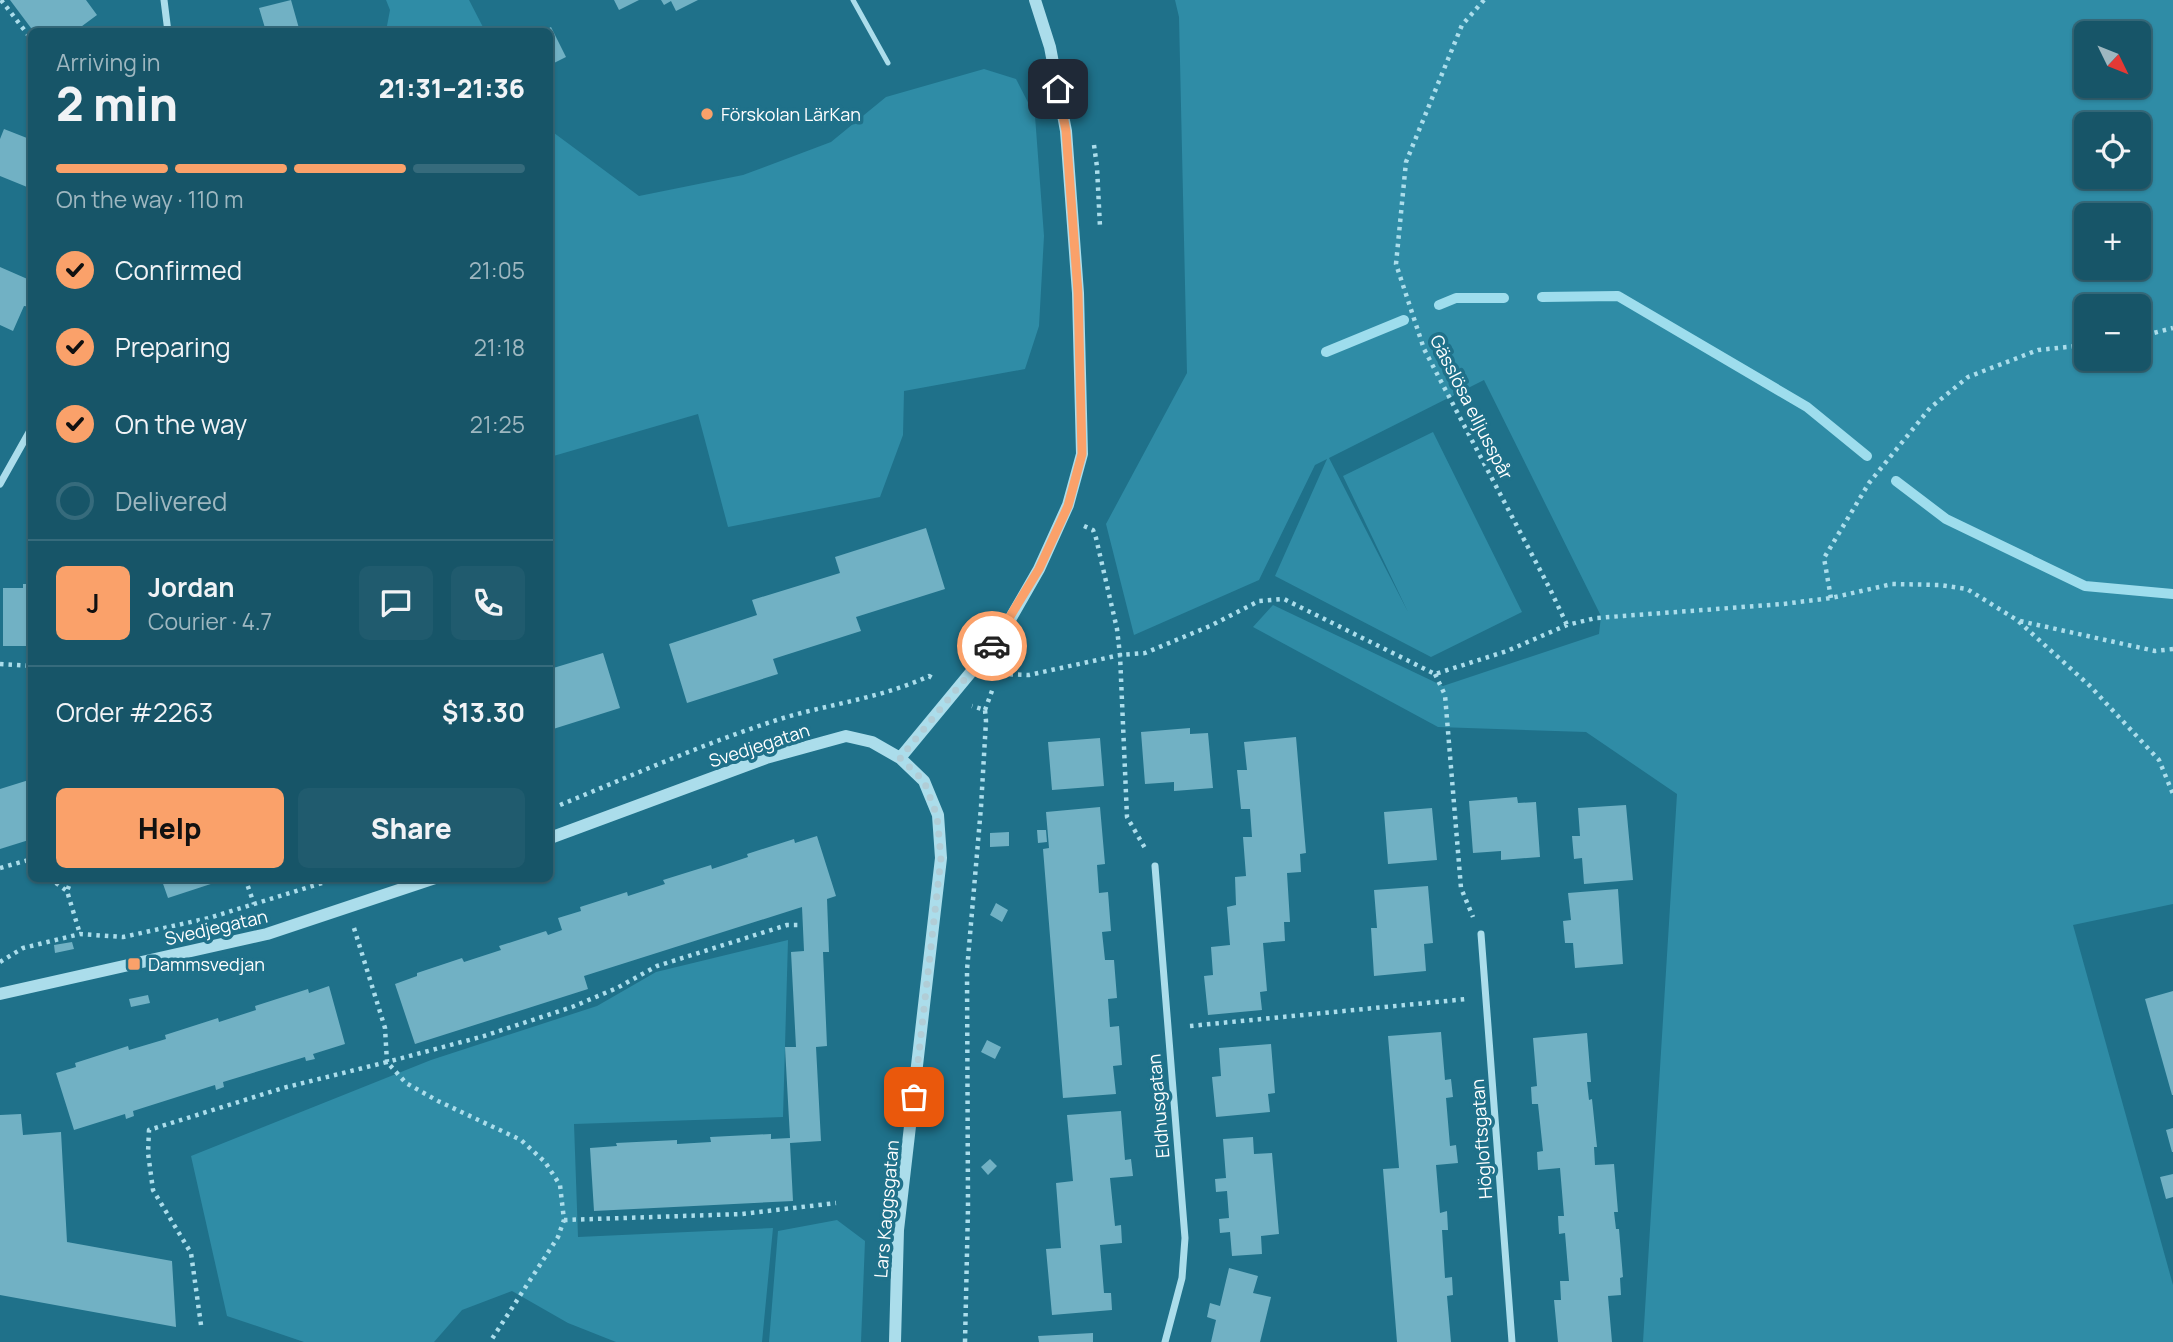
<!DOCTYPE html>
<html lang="en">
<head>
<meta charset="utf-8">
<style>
	:root { --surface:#175568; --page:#205b6e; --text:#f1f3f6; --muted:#9eb7c0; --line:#366b7c; --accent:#faa16a }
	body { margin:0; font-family:Manrope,sans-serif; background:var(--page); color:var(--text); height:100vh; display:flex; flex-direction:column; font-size:26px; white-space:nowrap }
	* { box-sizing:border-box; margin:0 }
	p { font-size:23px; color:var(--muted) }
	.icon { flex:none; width:38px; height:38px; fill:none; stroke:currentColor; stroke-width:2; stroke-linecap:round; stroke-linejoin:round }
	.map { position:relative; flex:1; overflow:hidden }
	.sheet { position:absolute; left:28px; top:28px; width:525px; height:854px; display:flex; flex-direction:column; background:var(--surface); border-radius:10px; box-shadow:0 2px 5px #0004,0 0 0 2px var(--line) }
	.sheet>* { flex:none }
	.needle { width:46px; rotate:133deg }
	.buttons { position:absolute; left:2074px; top:21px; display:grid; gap:14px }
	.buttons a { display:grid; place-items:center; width:77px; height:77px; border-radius:10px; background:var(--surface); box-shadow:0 2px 5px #0004,0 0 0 2px var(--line); font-size:35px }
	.pin { position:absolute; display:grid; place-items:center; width:60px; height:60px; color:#fff; margin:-30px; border-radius:14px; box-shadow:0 4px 10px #0006 }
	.courier { position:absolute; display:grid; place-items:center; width:70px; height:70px; margin:-35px; border:5px solid #faa16a; border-radius:50%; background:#fff; color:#222; box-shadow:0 2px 9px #0007 }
	.head em { font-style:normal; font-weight:800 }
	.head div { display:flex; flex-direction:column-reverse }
	.head { display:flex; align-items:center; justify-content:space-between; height:119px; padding:0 28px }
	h1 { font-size:46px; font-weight:800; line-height:52px }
	.bar { display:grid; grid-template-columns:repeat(4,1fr); gap:10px 7px; align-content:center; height:84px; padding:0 28px }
	.bar i { height:9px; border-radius:5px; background:var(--line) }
	.bar .on { background:var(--accent) }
	.bar p { grid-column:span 4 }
	.line { display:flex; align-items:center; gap:18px; padding:0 28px; border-top:2px solid var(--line) }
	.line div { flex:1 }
	.round { display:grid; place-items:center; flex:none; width:74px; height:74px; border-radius:10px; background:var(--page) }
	ol { padding:0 28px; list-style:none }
	li { display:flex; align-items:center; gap:21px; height:77px }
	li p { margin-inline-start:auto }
	li .icon { padding:7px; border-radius:50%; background:var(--accent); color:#111; stroke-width:4 }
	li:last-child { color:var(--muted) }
	li i { width:38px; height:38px; border:4px solid var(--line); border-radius:50% }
	.button { display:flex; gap:14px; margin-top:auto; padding:14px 28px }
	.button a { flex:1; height:80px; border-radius:10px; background:var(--accent); color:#111; font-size:28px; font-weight:800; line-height:80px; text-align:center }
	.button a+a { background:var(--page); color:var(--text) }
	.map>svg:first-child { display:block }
	.green { fill:#2f8ca6; fill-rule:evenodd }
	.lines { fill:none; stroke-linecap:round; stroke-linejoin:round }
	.stream { stroke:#9edded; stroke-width:10 }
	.building { fill:#71b1c4 }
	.path { stroke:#abddeb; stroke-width:4.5; stroke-dasharray:3.5 5; stroke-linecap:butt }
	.service { stroke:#abddeb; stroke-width:5 }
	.minor { stroke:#abddeb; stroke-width:7 }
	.tertiary { stroke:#abddeb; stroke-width:12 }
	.done { stroke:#b1cdd6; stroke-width:7; stroke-dasharray:0 12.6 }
	.route { stroke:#faa16a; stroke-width:9 }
	.poi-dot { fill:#faa16a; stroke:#1f718a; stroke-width:2.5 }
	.labels { text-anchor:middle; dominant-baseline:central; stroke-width:7; stroke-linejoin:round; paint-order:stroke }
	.poi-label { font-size:18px; fill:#fff; stroke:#1f718a; text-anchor:start }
	.street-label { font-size:18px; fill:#fff; stroke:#1f718a }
</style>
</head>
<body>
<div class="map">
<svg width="2173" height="1342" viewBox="0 0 2173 1342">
	<rect width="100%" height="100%" fill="#1f718a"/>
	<path class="green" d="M 386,0 L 469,0 L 485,31 L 386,31 L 390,10 Z
		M 1175,0 L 2173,0 L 2173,904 L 2073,925 L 2173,1285 L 2173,1342 L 1643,1342 L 1677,794 L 1586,732 L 1438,727 L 1253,627 L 1273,605 L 1443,686 L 1599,634 L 1601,616 L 1484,380 L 1329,458 L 1408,612 L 1343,476 L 1433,432 L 1522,612 L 1431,657 L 1275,576 L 1327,459 L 1315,465 L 1259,580 L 1134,635 L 1106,524 L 1187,373 L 1179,17 ZM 2138,33 L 2138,86 L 2086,86 L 2086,33 ZM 2138,124 L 2138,177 L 2086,177 L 2086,124 ZM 2086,215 L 2138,215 L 2138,268 L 2086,268 ZM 2138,306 L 2138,359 L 2086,359 L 2086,306 Z
		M 984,69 L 1016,79 L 1035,116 L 1044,236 L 1039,326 L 1025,369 L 904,391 L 903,435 L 880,497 L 728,527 L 698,414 L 550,457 L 550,130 L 639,196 L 743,175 L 831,142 L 886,97 Z
		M 788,940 L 783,1117 L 574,1124 L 578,1237 L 773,1228 L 762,1342 L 616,1342 L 568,1323 L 512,1291 L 462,1310 L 434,1342 L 304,1342 L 227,1316 L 191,1156 L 431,1060 L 597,1006 L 656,972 Z
		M 837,1220 L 865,1241 L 861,1342 L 769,1342 L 778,1231 Z"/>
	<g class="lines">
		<path class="stream" d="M 1542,297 L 1618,296 L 1807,407 L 1867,456
			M 1439,305 L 1456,298 L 1504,298
			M 1326,352 L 1404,320
			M 1896,481 L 1946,519 L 2085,586 L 2173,594"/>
	</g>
	<path class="building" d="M 10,0 L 86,0 L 97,15 L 74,32 L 34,32 Z
		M 291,0 L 300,32 L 256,32 L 265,28 L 259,8 Z
		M 614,0 L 639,0 L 619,10 Z
		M 661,0 L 698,0 L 676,11 L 671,1 L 664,5 Z
		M 551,27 L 566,57 L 550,65 L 550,32 L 542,32 Z
		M 4,129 L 32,140 L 32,189 L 0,176 L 0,139 Z
		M 0,267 L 32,281 L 32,307 L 24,306 L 13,331 L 0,325 Z
		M 926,528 L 945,589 L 856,617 L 861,631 L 773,659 L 778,674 L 687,703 L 669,644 L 757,615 L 752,600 L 840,573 L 835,557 Z
		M 23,584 L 32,584 L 32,646 L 3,646 L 3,588 L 23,588 Z
		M 603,653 L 620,708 L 550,730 L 550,669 Z
		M 1190,728 L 1190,734 L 1208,733 L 1213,788 L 1174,791 L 1174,782 L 1145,784 L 1141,732 Z
		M 1296,737 L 1306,853 L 1300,854 L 1301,872 L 1287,873 L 1290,922 L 1284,922 L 1285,941 L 1263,943 L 1267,991 L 1260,992 L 1262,1010 L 1208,1015 L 1204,976 L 1213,975 L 1211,947 L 1230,945 L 1227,907 L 1236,905 L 1235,877 L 1246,876 L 1243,837 L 1252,837 L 1250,809 L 1241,809 L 1237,770 L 1247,770 L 1244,742 Z
		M 1100,738 L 1104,786 L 1052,790 L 1048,742 Z
		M 32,779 L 32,839 L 0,849 L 0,789 Z
		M 1517,797 L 1518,803 L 1536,802 L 1540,857 L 1501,860 L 1501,851 L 1473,853 L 1469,801 Z
		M 1626,805 L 1633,880 L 1584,884 L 1582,858 L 1574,859 L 1572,836 L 1580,836 L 1578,808 Z
		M 1100,807 L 1105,864 L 1097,865 L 1099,893 L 1108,892 L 1111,931 L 1102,932 L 1105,960 L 1114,960 L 1117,998 L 1108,999 L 1110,1027 L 1119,1026 L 1122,1065 L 1113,1066 L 1116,1094 L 1063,1098 L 1043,849 L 1049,848 L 1046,812 Z
		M 1432,808 L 1437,860 L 1388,864 L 1384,812 Z
		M 1037,830 L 1046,830 L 1047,842 L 1038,843 Z
		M 1009,832 L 1009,846 L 990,847 L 990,833 Z
		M 817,836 L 836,896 L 827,899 L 829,952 L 823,952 L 827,1046 L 816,1047 L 821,1141 L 790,1143 L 793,1201 L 594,1211 L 590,1148 L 617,1146 L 616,1143 L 677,1140 L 677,1144 L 711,1142 L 710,1137 L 771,1134 L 771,1139 L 790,1138 L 785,1047 L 796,1047 L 791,952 L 804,951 L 802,907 L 584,976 L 588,989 L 415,1044 L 395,984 L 417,976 L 417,973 L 462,958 L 464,962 L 501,950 L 499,946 L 546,931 L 548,935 L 562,930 L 558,918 L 581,911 L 580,907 L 627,892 L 628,896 L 665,884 L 663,880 L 711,865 L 712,869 L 748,857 L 747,854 L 794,839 L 795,843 Z
		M 161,878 L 226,878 L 226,879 L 168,898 Z
		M 1428,886 L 1433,943 L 1424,944 L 1426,971 L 1374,976 L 1371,928 L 1377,928 L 1374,890 Z
		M 1618,889 L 1623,964 L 1575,968 L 1573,943 L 1565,943 L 1563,921 L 1571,920 L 1568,893 Z
		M 996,903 L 1008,910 L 1002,922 L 990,915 Z
		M 72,942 L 74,949 L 55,953 L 54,945 Z
		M 329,986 L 345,1044 L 313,1054 L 315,1059 L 306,1061 L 305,1057 L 223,1082 L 224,1087 L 216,1090 L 215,1085 L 133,1111 L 134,1116 L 126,1119 L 125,1114 L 74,1130 L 56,1073 L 76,1067 L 75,1063 L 128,1046 L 129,1050 L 166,1039 L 165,1035 L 218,1018 L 219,1022 L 256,1010 L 255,1006 L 308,989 L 309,993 Z
		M 2173,991 L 2173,1095 L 2172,1095 L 2145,999 Z
		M 148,995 L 150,1003 L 131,1007 L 129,999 Z
		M 1441,1032 L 1445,1080 L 1451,1079 L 1453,1097 L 1446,1098 L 1450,1146 L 1456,1145 L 1458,1163 L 1436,1165 L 1440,1213 L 1447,1211 L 1448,1230 L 1442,1230 L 1445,1278 L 1452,1277 L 1453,1295 L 1447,1296 L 1451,1342 L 1397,1342 L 1383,1169 L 1399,1168 L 1388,1036 Z
		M 1587,1033 L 1591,1082 L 1587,1082 L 1589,1100 L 1592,1099 L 1597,1147 L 1594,1147 L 1595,1165 L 1614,1164 L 1618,1212 L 1614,1212 L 1616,1229 L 1619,1229 L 1623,1277 L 1620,1278 L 1621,1295 L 1608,1296 L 1612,1342 L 1558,1342 L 1554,1300 L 1561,1300 L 1560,1281 L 1569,1281 L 1565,1233 L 1559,1234 L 1558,1216 L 1564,1216 L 1560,1168 L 1538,1170 L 1537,1152 L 1543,1151 L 1538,1104 L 1532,1104 L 1531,1087 L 1537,1086 L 1533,1038 Z
		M 987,1040 L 1001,1047 L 995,1059 L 981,1052 Z
		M 1271,1044 L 1275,1093 L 1268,1094 L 1270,1112 L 1216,1117 L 1212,1077 L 1221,1076 L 1219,1048 Z
		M 1121,1111 L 1125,1160 L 1131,1159 L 1133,1176 L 1110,1178 L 1115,1226 L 1121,1225 L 1122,1243 L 1100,1245 L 1104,1293 L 1111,1293 L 1112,1310 L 1052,1315 L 1046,1249 L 1061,1248 L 1056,1183 L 1073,1181 L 1067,1115 Z
		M 21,1114 L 23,1135 L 61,1132 L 67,1242 L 172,1261 L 176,1327 L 0,1295 L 0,1115 Z
		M 2173,1128 L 2173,1152 L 2172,1152 L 2166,1130 Z
		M 1253,1137 L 1254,1154 L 1272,1153 L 1279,1234 L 1261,1236 L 1262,1254 L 1232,1256 L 1230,1232 L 1220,1233 L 1219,1219 L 1229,1218 L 1227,1191 L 1216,1192 L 1215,1179 L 1226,1178 L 1223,1139 Z
		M 990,1159 L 997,1166 L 988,1175 L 981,1167 Z
		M 2173,1174 L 2173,1197 L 2166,1199 L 2160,1177 Z
		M 1229,1268 L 1258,1276 L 1253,1293 L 1271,1297 L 1260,1342 L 1211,1342 L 1216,1320 L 1207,1317 L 1210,1303 L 1220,1306 Z
		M 1093,1333 L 1093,1342 L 1039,1342 L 1038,1336 Z"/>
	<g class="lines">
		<path class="path" d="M 1,0 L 32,40
			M 1484,0 L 1462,25 L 1406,162 L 1396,264 L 1424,349 L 1550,589 L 1567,625
			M 1094,145 L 1097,167 L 1100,227
			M 2138,337 L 2173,328
			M 1084,526 L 1093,530 L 1096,538 L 1117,629 L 1120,655 L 1127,817 L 1146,850
			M 1831,598 L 1824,558 L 1869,483 L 1930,408 L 1968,377 L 2038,350 L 2086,345
			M 2020,621 L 2155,651 L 2173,649
			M 0,664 L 32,666
			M 1001,674 L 1029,675 L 1120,655 L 1145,653 L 1210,626 L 1259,601 L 1284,599 L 1435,674 L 1507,651 L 1567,625 L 1596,618 L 1783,604 L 1831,598 L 1892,584 L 1940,585 L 1967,589 L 2017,620 L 2090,686 L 2159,760 L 2173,794
			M 1435,674 L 1445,695 L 1461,888 L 1473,917
			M 985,710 L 993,688
			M 560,805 C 633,775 705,743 780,719 C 829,704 882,698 929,676 L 934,679
			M 0,868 L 32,859
			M 49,878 L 67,891
			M 72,878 L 67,891 L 80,934
			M 245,878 L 254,904
			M 354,928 L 385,1028 L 387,1062 L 484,1036 L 572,1007 L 617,988 L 657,966 L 787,925 L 798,925
			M 0,962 L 23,948 L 80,934 L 123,937 L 209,918 L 338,878
			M 1190,1026 L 1467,999
			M 564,1220 L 742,1214 L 836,1203
			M 201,1325 L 191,1253 L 153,1190 L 148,1153 L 149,1130 L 283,1088 L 387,1062 L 406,1083 L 438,1101 L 521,1140 L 545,1162 L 560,1185 L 564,1220 L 558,1237 L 490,1342
			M 965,1342 L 968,1208 L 967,970 L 981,807 L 986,721 L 985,710 L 972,706"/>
		<path class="service" d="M 853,0 L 888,63"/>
		<path class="minor" d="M 164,0 L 168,32
			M 0,484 L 32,427
			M 1155,866 L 1185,1238 L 1182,1278 L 1165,1342
			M 1481,934 L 1512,1342"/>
		<path class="tertiary" d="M 900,758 L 1000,637 L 1039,569 L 1068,505 L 1082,454 L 1078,293 L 1066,131 L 1050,47 L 1035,0
			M 550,838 L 766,758 L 846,736 L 872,742 L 900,758 L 924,781 L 938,815 L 941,858 L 898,1230 L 895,1342
			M 0,994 L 267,934 L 435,878"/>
	</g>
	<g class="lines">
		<path class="done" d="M 914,1097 L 941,858 L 937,816 L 924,781 L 900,758 L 992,646"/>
		<path class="route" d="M 992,646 L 1039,569 L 1068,506 L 1082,454 L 1078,293 L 1066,131 L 1058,89"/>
	</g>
	<g class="poi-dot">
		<circle cx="707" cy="114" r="7"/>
		<rect x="127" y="957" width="14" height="14" rx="3.5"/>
	</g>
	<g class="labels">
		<g class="poi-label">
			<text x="721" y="114">Förskolan LärKan</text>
			<text x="148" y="964">Dammsvedjan</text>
		</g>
		<g class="street-label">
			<text transform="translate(1472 407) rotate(63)">Gässlösa elljusspår</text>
			<text transform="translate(759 745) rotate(-18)">Svedjegatan</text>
			<text transform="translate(216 927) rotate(-13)">Svedjegatan</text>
			<text transform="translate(1158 1106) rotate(-95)">Eldhusgatan</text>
			<text transform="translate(1481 1139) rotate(-94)">Högloftsgatan</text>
			<text transform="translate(886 1209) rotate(-85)">Lars Kaggsgatan</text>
		</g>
	</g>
</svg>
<div class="buttons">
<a><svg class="needle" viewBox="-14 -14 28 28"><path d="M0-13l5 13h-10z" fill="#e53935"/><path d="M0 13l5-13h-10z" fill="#9eb7c0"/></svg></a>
<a><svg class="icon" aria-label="locate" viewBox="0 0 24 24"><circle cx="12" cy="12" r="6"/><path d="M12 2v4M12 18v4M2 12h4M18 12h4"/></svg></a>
<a>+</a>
<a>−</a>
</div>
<div class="pin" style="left:914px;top:1097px;background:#ea580c"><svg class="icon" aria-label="bag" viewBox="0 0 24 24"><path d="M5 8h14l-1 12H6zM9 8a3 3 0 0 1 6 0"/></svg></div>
<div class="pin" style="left:1058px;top:89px;background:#1f2937"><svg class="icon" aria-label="home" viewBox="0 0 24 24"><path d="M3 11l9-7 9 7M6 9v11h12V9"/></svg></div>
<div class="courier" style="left:992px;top:646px"><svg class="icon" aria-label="car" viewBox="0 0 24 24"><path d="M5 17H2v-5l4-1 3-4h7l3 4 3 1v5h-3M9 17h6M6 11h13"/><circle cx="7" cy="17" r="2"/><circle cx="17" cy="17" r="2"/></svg></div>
<section class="sheet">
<div class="head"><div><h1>2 min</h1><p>Arriving in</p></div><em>21:31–21:36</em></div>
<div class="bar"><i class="on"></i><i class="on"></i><i class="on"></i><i></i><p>On the way · 110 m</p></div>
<ol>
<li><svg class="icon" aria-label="check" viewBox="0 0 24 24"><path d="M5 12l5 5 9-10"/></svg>Confirmed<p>21:05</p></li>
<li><svg class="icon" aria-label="check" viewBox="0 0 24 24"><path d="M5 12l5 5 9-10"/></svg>Preparing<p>21:18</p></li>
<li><svg class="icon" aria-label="check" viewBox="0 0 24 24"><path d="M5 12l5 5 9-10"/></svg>On the way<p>21:25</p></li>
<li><i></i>Delivered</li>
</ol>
<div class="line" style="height:126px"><b class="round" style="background:var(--accent);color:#111">J</b><div><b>Jordan</b><p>Courier · 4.7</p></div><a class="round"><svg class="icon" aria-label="chat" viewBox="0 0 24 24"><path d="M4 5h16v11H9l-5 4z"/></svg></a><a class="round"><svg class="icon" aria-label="phone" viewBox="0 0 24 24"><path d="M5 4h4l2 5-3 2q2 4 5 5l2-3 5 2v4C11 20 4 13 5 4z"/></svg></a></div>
<div class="line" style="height:91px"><div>Order #2263</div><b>$13.30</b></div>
<div class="button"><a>Help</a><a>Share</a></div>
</section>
</div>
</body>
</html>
